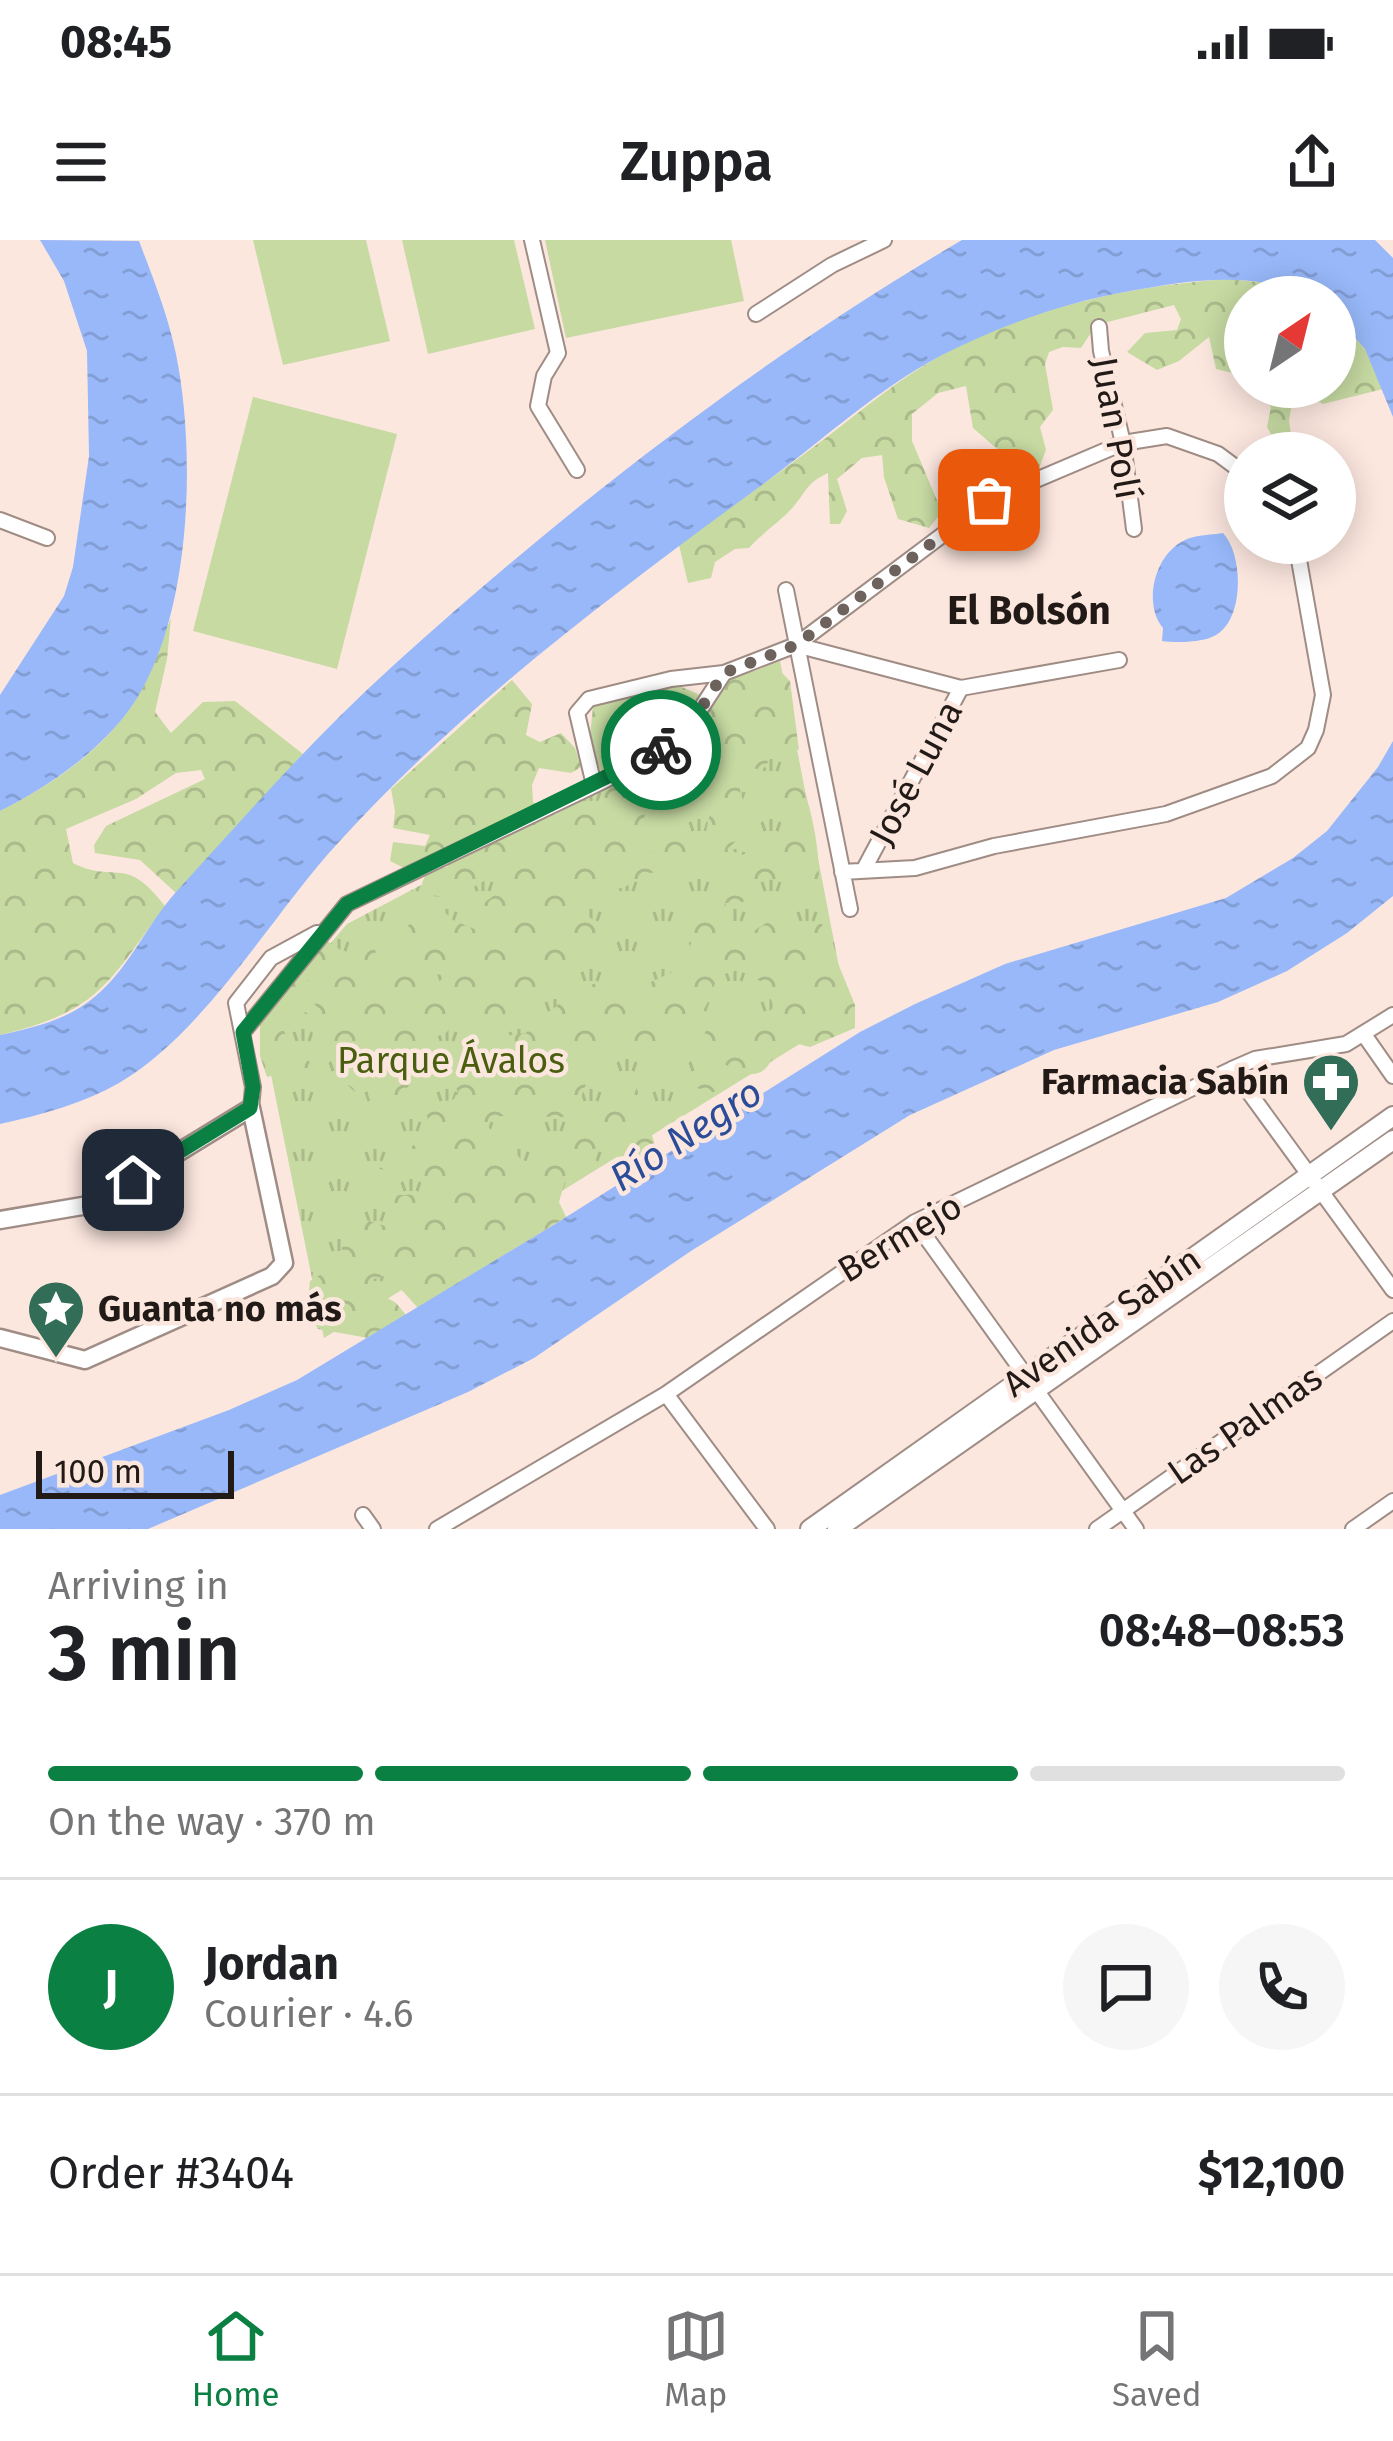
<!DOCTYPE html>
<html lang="en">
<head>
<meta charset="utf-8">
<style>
	:root { --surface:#fff; --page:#f6f6f6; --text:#202124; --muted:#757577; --line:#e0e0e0; --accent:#0b8043 }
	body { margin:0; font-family:"Fira Sans",sans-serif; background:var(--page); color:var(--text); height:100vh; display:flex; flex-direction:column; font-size:45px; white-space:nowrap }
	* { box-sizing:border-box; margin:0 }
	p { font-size:39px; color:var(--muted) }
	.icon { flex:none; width:66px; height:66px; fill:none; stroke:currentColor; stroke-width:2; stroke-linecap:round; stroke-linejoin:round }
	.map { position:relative; height:1289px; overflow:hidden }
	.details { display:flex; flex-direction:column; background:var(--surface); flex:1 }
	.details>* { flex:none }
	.needle { width:78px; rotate:35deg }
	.tools { position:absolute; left:1224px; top:36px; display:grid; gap:24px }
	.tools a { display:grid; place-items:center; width:132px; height:132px; border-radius:50%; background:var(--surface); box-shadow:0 6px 30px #0003; font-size:60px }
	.scale { position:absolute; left:36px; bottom:30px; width:198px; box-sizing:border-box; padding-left:12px; border:6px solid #211a17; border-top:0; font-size:33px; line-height:42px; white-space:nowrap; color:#211a17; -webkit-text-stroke:9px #fce7df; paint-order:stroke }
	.pin { position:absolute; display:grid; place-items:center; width:102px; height:102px; color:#fff; margin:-51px; border-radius:24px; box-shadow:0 6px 18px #0006 }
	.courier { position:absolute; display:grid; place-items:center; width:120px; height:120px; margin:-60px; border:9px solid #0b8043; border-radius:50%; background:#fff; color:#222; box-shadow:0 3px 15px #0007 }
	.headline em { font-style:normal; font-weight:600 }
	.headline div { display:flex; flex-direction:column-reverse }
	.headline { display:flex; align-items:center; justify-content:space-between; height:204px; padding:0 48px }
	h1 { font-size:78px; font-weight:600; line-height:90px }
	.bar { display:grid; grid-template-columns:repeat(4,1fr); gap:18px 12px; align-content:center; height:144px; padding:0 48px }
	.bar i { height:15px; border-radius:9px; background:var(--line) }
	.bar .current { background:var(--accent) }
	.bar p { grid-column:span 4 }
	.line { display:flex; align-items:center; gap:30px; padding:0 48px; border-top:3px solid var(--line) }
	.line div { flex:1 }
	.round { display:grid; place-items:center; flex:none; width:126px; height:126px; border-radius:63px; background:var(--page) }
	.status { display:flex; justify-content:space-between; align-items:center; height:84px; padding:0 60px; background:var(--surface); direction:ltr }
	.status svg { height:33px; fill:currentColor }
	header { display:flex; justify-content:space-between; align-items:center; height:156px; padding:0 48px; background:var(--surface); font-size:54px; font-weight:600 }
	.dock { display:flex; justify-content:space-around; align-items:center; height:168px; border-top:3px solid var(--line); background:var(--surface); font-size:33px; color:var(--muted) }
	.dock a { display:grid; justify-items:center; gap:6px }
	.dock .current { color:var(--accent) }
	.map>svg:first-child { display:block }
	.grass { fill:url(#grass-tufts) }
	.forest { fill:url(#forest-crowns); fill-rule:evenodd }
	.pitch { fill:#c6daa2 }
	.water { fill:url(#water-ripples) }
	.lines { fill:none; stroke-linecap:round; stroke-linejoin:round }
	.minor-casing { stroke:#9f8c85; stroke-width:18 }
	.tertiary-casing { stroke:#9f8c85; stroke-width:21 }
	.secondary-casing { stroke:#9f8c85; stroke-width:22 }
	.minor { stroke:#fff; stroke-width:14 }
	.tertiary { stroke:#fff; stroke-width:16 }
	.secondary { stroke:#fff; stroke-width:18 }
	.done { stroke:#6e625d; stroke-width:12; stroke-dasharray:0 21.6 }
	.route { stroke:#0b8043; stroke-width:15 }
	.labels { text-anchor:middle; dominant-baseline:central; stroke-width:9; stroke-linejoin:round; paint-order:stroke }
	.street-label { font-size:36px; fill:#211a17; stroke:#fce7df }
	.park-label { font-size:36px; fill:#495e0f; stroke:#fce7df }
	.poi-label { font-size:36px; font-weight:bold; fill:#211a17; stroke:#fce7df; text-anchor:end }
	.neighbourhood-label { font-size:39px; font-weight:bold; fill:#211a17; stroke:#fce7df }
	.water-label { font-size:39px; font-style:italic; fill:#2b4d99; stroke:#fce7df }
</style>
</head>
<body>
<div class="status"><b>08:45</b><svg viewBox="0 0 49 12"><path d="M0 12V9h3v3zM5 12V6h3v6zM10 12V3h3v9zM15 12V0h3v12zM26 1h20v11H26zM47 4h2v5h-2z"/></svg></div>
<header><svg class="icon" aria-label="menu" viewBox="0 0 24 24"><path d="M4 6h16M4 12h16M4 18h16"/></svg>Zuppa<svg class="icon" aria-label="share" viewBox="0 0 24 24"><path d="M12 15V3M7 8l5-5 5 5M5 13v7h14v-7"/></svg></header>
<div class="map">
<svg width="1393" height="1289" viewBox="0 0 1393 1289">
	<defs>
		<pattern id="grass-tufts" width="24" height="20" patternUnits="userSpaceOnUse" patternTransform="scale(3)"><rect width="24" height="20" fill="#c6daa2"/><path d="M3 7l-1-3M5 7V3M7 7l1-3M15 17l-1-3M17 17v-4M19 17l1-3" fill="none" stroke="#aaba8b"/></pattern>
		<pattern id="forest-crowns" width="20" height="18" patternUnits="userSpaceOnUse" patternTransform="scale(3)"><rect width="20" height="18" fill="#c6daa2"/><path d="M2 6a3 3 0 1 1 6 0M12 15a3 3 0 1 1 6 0" fill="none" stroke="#aaba8b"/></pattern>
		<pattern id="water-ripples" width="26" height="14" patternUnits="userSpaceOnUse" patternTransform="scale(3)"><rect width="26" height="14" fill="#98b8f9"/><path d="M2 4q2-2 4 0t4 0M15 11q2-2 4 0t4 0" fill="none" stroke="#839ed5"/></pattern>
	</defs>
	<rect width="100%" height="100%" fill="#fce7df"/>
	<path class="grass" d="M 780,421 L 848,774 L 324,1098 L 261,785 L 347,684 L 691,503 L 727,442 Z"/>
	<path class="forest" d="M 1228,39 L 1268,43 L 1304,57 L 1245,57 L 1245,136 L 1216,129 L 1209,97 L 1179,121 L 1157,130 L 1127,112 L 1145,93 L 1177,90 L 1181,79 L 1174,65 L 1096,85 L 1081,108 L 1063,107 L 1049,112 L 1045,124 L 1053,170 L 1040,187 L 1046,210 L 1034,241 L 973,188 L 966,146 L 938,153 L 912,174 L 912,201 L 942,272 L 929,288 L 898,279 L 884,237 L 882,215 L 862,218 L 837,239 L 847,271 L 840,284 L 830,284 L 828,233 C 805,244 808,250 793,267 C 781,281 762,293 749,308 L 735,309 L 715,322 L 711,338 L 688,343 L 679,305 C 728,269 778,234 827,197 C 863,169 898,140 938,117 C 1026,68 1129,46 1228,39 Z
		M 1335,75 L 1365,109 L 1383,149 L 1323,164 L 1313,158 L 1310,147 L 1335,147 Z
		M 1260,147 L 1285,147 L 1293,157 L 1289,181 L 1292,200 L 1272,196 L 1267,187 L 1271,167 Z
		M 171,378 L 167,419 L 155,472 L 171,493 L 203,462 L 235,461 L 303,514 L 176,653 L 140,620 L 95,613 L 94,605 L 106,586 L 205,539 L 201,530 L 176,533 L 136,559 L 66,589 L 73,623 C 117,645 124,613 165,666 C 107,744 100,771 0,795 L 0,571 C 52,545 107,508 137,457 C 151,432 160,404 171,378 Z
		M 778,429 L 790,441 L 799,510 L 767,499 L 764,508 L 770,519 L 763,529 L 737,528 C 736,563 765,579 727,609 L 742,615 L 786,596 L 789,585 L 777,565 L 785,527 L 799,533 C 812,572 820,606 819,647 L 759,638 L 755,651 L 743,662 L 725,663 L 733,684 L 744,697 L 771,680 L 822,684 L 855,765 L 855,788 L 810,807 L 779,799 C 770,835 756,844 723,823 L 718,830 L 725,849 L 710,853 L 698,848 L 685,854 L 674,852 L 673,835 L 698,841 C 692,814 694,802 714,783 L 749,789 L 774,767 L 764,743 L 738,730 L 718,736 L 706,766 L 672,804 L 663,821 L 653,823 L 641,808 L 623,804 L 589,836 L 574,877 L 490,876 L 488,887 L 522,920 L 546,926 L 605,870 L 619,845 L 633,836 L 655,905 L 650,924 L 627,939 C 624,918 613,911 596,901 L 595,929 L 565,941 L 559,962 L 566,977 L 418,1068 L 388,1035 L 370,1040 L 370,1048 L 396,1063 L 406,1075 L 368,1098 L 318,1089 L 307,1070 L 310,1041 L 342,1022 L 342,994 L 363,979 L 385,986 L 398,998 L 410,984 L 392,974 L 382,956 L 446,953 L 448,945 L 435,939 L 379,929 L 396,910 L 427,902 L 431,889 L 424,866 L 454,859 L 458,850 L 410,844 L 400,857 L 405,870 L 389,869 L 369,858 L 367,846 L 378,837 L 370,821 L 356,813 L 349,816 L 365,841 L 355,852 L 336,834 L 330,809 L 313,798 L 312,786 L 324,777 L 311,759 L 318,746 L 306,739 L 298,752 L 298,766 L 309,775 L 304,786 L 279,774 L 277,783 C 287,796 312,822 317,834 L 309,843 L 293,839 L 286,832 L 267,837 L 260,816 L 260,784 L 326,700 L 345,713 L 360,704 L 373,706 L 384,729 L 434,745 L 446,736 L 398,726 L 391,710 L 407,686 L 439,667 L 453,680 L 486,694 L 476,669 L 508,645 L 514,628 C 484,635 466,661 433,656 L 422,643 L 428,629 L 448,627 L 444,620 L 408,630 L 390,621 L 393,602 L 425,606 L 430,595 L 393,588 L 395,571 L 391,549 L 512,440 L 532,464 L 526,495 L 540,502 L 561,493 L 575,508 L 581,527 L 571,533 L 539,528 L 532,545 L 533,562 L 560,578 L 567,563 L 598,561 L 615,543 L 655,528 L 683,501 L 664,496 L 648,513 L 602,534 L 589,504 L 593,467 C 656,447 665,428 723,470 L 737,461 L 723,453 L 729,438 L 744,432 ZM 699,528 L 691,561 L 710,574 L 706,591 L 697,597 L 674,591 L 661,608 L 647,616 L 637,609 L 646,570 L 635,550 L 663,534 ZM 698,623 L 737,639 L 730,650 L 716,652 L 696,683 L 685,726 L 630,752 L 605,741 L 575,749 L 527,793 L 505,796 L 484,812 L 441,834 L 423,821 L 413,829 L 402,820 L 405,811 L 447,792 L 458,777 L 503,783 L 520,778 L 514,762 L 518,750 L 565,742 L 573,717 L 604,704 L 609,693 L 570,661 L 625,647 L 646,633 L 681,632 Z"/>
	<path class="pitch" d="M 253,0 L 366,0 L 390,101 L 283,125 Z
		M 402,0 L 514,0 L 535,89 L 428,114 Z
		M 545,0 L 731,0 L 744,61 L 566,98 Z
		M 253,157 L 397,194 L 337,429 L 193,391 Z"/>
	<path class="water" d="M 40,0 L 139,1 C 153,38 168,75 176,114 C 197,217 192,393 123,478 C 90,518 46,548 0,571 L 0,455 L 64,356 L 73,327 L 89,216 L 87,111 L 64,41 Z
		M 962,0 L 1375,0 L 1393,18 L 1393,177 L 1365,109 L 1335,75 L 1335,57 C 1304,57 1293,48 1265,43 C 1221,35 1174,43 1130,51 C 1066,62 1001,85 942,115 C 879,148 824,199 766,242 C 616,352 464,464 338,603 C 271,676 204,794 119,843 C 82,864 41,875 0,884 L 0,795 C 36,787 71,779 99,753 C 130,726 148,683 176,652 C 247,574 317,494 396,423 C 571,265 759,119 962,0 Z
		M 1223,293 C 1243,314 1244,375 1219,393 C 1207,403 1177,403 1162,401 L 1163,388 C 1143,364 1154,316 1183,301 C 1193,295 1211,295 1223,293 Z
		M 1393,501 L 1393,656 L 1347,693 L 1287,731 L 1218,762 L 1054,810 L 910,875 L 691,1011 L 534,1118 L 468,1152 L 148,1289 L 0,1289 L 0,1255 L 229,1170 L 297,1140 L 555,984 L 860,792 L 915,764 L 1005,724 L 1226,658 L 1293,618 L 1327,591 L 1378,527 Z"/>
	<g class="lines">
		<defs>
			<path id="minor" d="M 532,0 L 558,113 L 544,136 L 538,166 L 577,230
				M 756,74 L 832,25 L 884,0
				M 1099,87 L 1101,111 L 1123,203 L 1134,289
				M 0,280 L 47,298
				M 786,350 L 850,669
				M 796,405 L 961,448 L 1119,420
				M 594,545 L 577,473 L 589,459 L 671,439 L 724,433
				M 863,631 L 961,448
				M 842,632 L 915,628 L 994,606 L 1166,574 L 1272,536 L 1308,508 L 1316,490 L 1323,455 L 1296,303
				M 243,792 L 347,664 L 641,523 L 683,496 L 724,433 L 796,405 L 989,260 L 1123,203 L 1167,196 L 1218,214 L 1245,234
				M 1365,796 L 1393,836
				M 1232,829 L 1393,1050
				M 251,868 L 253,847 L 236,763 L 271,718 L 317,693
				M 915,982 L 1136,1289
				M 666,1154 L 767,1289
				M 363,1275 L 373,1289
				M 437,1289 L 666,1154 L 915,982 L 1232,829 L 1255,819 L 1346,804 L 1393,775
				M 1097,1289 L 1393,1081
				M 1353,1289 L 1393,1261"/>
			<path id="tertiary" d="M 0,980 L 94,964 L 251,868 L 284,1023 L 272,1036 L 85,1120 L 0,1098"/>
			<path id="secondary" d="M 810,1289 L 1393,876
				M 837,1289 L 1393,900"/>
		</defs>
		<use href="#minor" class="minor-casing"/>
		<use href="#tertiary" class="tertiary-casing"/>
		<use href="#secondary" class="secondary-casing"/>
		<use href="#minor" class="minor"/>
		<use href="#tertiary" class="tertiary"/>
		<use href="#secondary" class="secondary"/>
	</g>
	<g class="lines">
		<path class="done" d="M 661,510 L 683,496 L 724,433 L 796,405 L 989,260"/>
		<path class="route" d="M 133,940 L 250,868 L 253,847 L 243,792 L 347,664 L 661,510"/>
	</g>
	<defs>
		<symbol id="pharmacy-pin" viewBox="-11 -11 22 30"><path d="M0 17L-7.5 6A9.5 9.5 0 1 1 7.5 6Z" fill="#326d58" stroke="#fce7df"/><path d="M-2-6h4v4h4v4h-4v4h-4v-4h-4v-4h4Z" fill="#fff"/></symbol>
		<symbol id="sight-pin" viewBox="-11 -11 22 30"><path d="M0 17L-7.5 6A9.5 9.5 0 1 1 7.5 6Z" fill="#326d58" stroke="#fce7df"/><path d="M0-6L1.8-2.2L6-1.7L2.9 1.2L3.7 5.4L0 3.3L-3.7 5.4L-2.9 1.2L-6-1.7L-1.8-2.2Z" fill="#fff"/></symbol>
	</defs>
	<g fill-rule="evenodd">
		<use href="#pharmacy-pin" x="1298" y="809" width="66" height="90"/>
		<use href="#sight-pin" x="23" y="1036" width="66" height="90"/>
	</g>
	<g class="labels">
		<g class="street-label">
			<text transform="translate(1116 188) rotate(80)">Juan Polí</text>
			<text transform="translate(916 533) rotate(-62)">José Luna</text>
			<text transform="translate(900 998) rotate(-31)">Bermejo</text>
			<text transform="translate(1102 1082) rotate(-35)">Avenida Sabín</text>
			<text transform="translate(1245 1185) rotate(-35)">Las Palmas</text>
		</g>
		<g class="park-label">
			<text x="451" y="821">Parque Ávalos</text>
		</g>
		<g class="poi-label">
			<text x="1289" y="842">Farmacia Sabín</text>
			<text x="98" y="1069" text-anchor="start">Guanta no más</text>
		</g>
		<g class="neighbourhood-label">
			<text x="1029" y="371">El Bolsón</text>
		</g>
		<g class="water-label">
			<text transform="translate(686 895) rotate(-33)">Río Negro</text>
		</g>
	</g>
</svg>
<div class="tools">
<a><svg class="needle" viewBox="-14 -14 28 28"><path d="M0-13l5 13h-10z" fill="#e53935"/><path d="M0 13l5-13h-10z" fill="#757577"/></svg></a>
<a><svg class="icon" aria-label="layers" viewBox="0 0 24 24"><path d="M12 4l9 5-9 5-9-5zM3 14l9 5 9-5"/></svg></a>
</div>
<div class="scale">100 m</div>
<div class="pin" style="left:989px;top:260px;background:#ea580c"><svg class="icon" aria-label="bag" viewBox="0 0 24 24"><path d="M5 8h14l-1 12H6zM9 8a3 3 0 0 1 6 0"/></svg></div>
<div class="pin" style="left:133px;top:940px;background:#1f2937"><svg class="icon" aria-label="home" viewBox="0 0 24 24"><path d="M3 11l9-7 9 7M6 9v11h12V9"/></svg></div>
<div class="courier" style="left:661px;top:510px"><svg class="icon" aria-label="bike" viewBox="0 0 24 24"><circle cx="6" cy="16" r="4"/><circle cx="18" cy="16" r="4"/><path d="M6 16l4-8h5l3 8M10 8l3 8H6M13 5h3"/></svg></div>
</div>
<section class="details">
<div class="headline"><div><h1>3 min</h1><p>Arriving in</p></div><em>08:48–08:53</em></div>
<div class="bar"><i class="current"></i><i class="current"></i><i class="current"></i><i></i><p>On the way · 370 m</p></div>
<div class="line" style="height:216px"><b class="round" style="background:var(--accent);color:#fff">J</b><div><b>Jordan</b><p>Courier · 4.6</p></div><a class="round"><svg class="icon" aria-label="chat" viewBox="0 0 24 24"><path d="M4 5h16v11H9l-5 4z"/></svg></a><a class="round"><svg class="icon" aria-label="phone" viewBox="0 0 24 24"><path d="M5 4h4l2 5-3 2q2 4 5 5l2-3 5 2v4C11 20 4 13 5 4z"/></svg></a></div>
<div class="line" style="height:156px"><div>Order #3404</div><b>$12,100</b></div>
</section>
<nav class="dock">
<a class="current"><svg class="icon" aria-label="home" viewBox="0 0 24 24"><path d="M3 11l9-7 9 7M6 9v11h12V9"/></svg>Home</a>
<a><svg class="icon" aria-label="map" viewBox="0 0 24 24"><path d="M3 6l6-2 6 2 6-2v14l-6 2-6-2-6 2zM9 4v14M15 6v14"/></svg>Map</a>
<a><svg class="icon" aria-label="saved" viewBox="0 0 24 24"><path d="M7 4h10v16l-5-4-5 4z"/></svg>Saved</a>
</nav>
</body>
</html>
